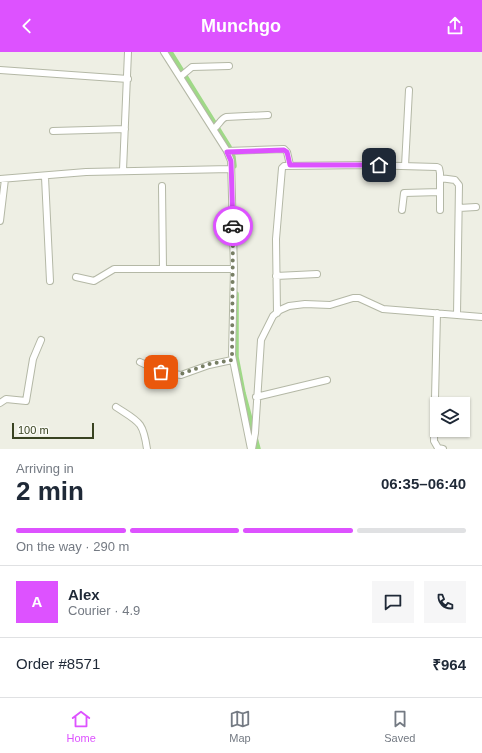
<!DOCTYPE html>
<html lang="en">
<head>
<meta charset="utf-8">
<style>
	:root { --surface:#fff; --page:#f6f6f7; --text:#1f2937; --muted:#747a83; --line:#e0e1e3; --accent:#dd52ff }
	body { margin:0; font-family:Arial,sans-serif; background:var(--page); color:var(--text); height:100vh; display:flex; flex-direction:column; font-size:15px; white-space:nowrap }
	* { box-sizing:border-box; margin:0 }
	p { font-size:13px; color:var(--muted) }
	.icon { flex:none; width:22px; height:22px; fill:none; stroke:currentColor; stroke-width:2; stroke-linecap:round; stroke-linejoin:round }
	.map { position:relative; height:397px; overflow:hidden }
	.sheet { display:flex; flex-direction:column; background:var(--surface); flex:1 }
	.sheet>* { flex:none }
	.fabs { position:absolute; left:430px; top:345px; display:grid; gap:8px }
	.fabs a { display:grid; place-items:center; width:40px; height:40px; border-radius:0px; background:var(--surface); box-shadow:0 1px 3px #0004; font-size:20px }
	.scale { position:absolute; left:12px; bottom:10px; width:82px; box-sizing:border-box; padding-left:4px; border:2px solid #394321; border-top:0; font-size:11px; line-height:14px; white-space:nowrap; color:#394321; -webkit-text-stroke:3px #fafbf5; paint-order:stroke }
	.pin { position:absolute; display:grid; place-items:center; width:34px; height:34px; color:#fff; margin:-17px; border-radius:8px; box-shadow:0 2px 6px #0006 }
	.courier { position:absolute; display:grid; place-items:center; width:40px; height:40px; margin:-20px; border:3px solid #dd52ff; border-radius:50%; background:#fff; color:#222; box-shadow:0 1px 5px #0007 }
	.overview em { font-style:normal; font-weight:600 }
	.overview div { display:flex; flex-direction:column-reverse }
	.overview { display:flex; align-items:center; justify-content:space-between; height:68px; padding:0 16px }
	h1 { font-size:26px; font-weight:600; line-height:30px }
	.bar { display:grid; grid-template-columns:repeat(4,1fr); gap:6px 4px; align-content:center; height:48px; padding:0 16px }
	.bar i { height:5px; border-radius:3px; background:var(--line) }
	.bar .selected { background:var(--accent) }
	.bar p { grid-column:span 4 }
	.line { display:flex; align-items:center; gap:10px; padding:0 16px; border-top:1px solid var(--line) }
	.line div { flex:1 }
	.round { display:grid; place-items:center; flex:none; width:42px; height:42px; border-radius:0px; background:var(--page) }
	header { display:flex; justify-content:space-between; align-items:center; height:52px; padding:0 16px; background:var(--accent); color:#fff; font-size:18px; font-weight:600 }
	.tab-bar { display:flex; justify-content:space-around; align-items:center; height:56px; border-top:1px solid var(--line); background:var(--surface); font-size:11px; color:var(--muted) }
	.tab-bar a { display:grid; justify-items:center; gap:2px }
	.tab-bar .selected { color:var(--accent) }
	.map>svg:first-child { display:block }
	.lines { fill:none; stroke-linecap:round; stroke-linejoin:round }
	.canal { stroke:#9fd987; stroke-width:5.5 }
	.minor-casing { stroke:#b4b8a6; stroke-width:8 }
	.minor { stroke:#fff; stroke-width:6 }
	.done { stroke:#787f65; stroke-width:4; stroke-dasharray:0 7.2 }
	.route { stroke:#dd52ff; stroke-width:5 }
</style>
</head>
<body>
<header><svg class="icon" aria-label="back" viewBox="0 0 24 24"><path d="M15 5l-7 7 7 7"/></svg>Munchgo<svg class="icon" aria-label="share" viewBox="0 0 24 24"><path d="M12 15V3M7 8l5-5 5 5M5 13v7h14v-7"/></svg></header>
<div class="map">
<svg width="482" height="397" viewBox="0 0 482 397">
	<rect width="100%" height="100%" fill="#eeefe4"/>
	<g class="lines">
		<path class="canal" d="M 170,0 L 229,95 L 233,105 L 234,114
			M 236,242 L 236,305 L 243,341 L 258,397"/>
		<defs>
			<path id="minor" d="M 164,0 L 227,99 L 231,109 L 234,217 L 232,303 L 251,397
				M 0,18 L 128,27
				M 180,25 L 192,15 L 229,14
				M 213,77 C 219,74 220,67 226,65 L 268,63
				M 53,79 L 125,77
				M 227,99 L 284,97 L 287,100 L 290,113
				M 405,114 L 409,38
				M 123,118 L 128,0
				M 45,125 L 50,229
				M 440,126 L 455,128 L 459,133 L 457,263
				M 0,127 L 86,120 L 231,117
				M 162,134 L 163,217
				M 459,156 L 476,155
				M 402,158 L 404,141 L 440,140
				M 0,169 L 5,127
				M 276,224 L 317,222
				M 76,225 L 94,229 L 114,217 L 234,217
				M 277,261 L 276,187 L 282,116 L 284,114 L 366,113 L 437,115 L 439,116 L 440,121 L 440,158
				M 437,261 L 434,389 L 438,396 L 443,397
				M 140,310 L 161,320 L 181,323 L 209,313 L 232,308
				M 256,345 L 327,328
				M 0,351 L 6,347 L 26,349 L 33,307 L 41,288
				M 116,355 C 139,370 143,369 147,397
				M 252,397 L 255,381 L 261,288 L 273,264 L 280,258 L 289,254 L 305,252 L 330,253 L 353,246 L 359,246 L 383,257 L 482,265"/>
		</defs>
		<use href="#minor" class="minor-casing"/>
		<use href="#minor" class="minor"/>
	</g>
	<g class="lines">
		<path class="done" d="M 161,320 L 181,322 L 209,312 L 232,308 L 233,174"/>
		<path class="route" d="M 233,174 L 231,109 L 227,100 L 284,98 L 287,100 L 290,113 L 379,113"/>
	</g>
</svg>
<div class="fabs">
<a><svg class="icon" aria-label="layers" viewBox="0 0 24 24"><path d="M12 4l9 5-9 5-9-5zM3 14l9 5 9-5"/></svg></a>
</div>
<div class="scale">100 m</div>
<div class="pin" style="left:161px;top:320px;background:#ea580c"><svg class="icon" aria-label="bag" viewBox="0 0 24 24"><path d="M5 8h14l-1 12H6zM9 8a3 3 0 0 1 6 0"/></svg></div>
<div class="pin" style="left:379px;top:113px;background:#1f2937"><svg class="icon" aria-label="home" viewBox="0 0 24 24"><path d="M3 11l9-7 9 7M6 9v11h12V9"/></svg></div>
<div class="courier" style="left:233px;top:174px"><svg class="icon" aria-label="car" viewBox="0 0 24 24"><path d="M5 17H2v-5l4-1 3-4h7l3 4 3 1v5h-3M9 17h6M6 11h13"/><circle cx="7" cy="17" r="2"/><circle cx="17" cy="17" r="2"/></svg></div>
</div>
<section class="sheet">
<div class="overview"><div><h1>2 min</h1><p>Arriving in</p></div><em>06:35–06:40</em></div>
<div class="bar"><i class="selected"></i><i class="selected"></i><i class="selected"></i><i></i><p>On the way · 290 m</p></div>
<div class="line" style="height:72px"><b class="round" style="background:var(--accent);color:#fff">A</b><div><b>Alex</b><p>Courier · 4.9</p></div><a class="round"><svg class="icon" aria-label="chat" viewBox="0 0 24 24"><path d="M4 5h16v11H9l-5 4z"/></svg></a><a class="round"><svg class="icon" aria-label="phone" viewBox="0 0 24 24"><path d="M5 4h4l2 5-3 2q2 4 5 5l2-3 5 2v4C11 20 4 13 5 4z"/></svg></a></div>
<div class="line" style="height:52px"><div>Order #8571</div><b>₹964</b></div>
</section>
<nav class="tab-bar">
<a class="selected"><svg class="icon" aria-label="home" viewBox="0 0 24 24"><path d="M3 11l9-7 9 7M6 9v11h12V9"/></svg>Home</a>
<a><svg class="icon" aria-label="map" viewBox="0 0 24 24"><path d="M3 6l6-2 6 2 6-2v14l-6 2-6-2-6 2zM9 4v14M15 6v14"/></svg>Map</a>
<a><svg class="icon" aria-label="saved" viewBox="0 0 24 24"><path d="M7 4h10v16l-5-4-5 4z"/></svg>Saved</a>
</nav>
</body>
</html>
